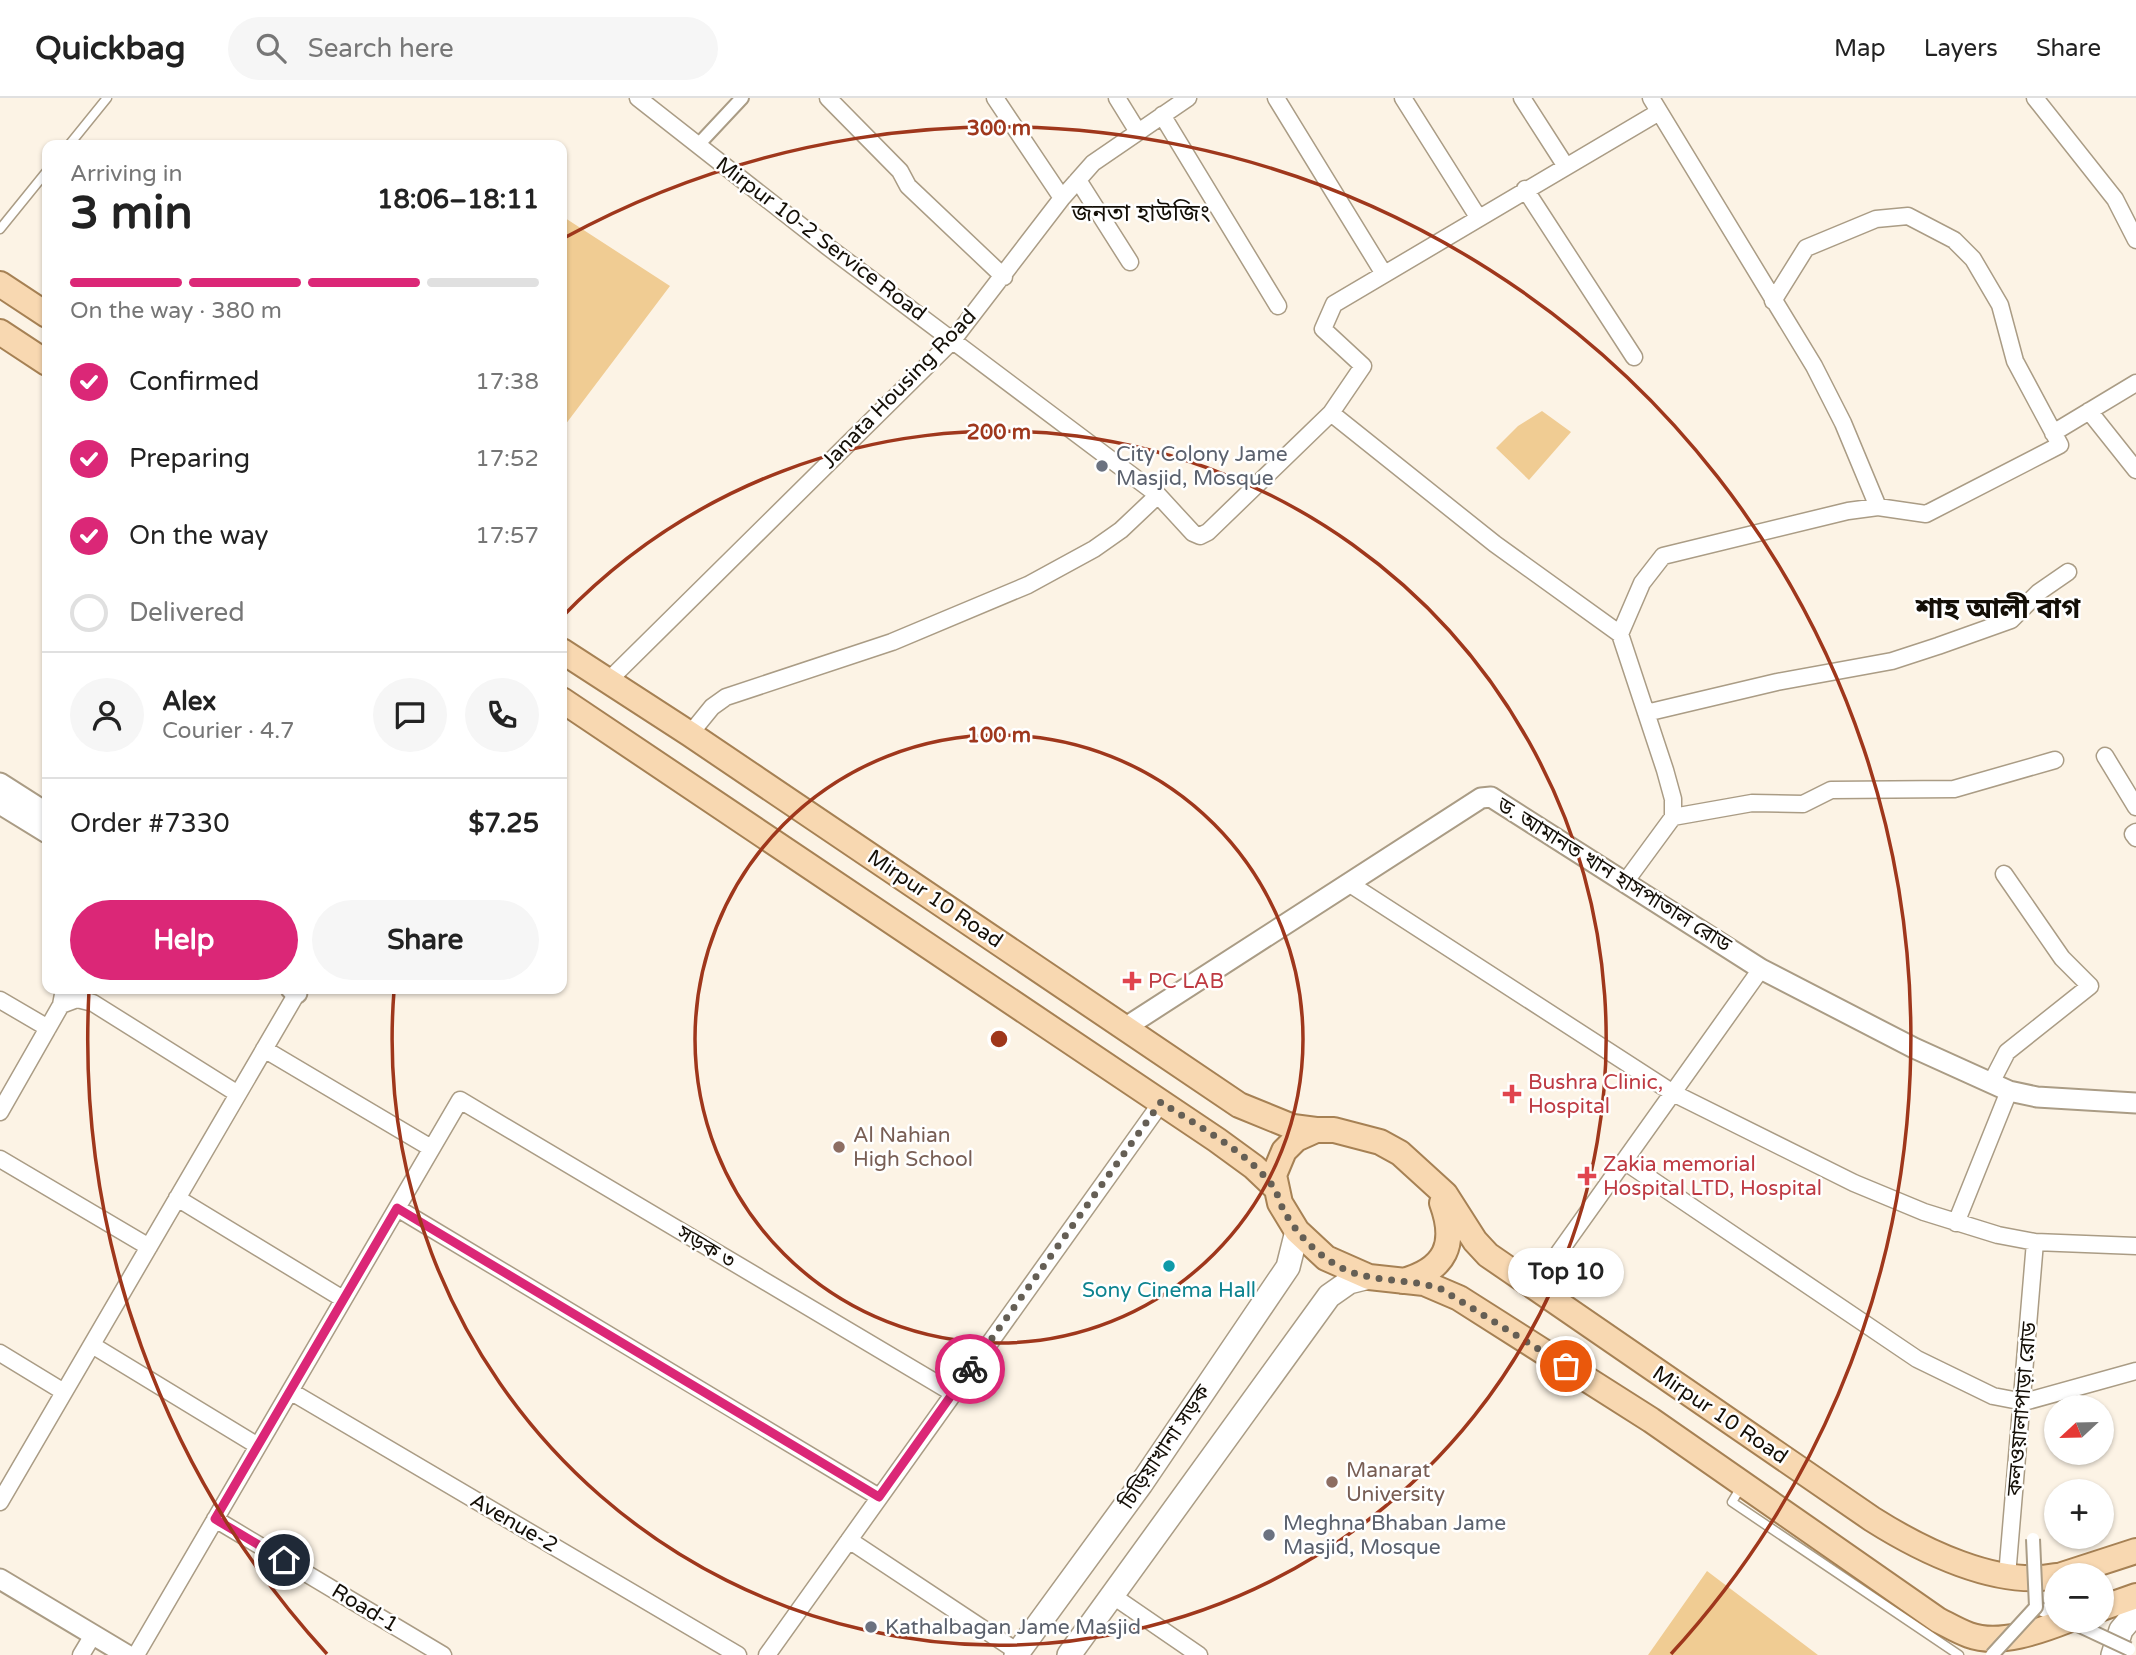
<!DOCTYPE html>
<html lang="en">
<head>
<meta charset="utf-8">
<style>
	:root { --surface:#fff; --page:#f6f6f6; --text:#222; --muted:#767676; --line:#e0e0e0; --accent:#db2777 }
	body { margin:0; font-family:"Varela Round","Noto Sans Bengali",sans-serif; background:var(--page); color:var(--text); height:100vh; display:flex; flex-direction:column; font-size:26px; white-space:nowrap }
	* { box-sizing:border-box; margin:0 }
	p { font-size:23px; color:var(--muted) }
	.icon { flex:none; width:38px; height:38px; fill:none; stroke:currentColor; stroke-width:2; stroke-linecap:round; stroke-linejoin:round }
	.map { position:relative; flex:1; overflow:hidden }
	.sheet { position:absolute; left:42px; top:42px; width:525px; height:854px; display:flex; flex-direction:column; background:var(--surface); border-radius:14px; box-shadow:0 2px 5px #0004 }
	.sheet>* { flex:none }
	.needle { width:46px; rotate:248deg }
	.controls { position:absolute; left:2044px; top:1297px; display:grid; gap:14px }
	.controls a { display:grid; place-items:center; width:70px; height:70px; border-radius:50%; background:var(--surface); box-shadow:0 2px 5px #0004; font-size:35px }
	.pin { position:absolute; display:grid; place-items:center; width:60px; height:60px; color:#fff; margin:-30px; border:4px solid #fff; border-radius:50%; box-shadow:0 2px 7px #0007 }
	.courier { position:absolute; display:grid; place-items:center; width:70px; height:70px; margin:-35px; border:5px solid #db2777; border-radius:50%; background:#fff; color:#222; box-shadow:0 2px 9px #0007 }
	.bubble { position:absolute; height:49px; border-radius:24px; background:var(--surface); box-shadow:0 2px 5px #0004; font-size:23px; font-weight:700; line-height:49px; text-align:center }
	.summary em { font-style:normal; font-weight:700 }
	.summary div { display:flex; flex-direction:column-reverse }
	.summary { display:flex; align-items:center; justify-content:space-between; height:119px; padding:0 28px }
	h1 { font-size:46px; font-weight:700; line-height:52px }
	.bar { display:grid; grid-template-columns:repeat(4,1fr); gap:10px 7px; align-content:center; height:84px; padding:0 28px }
	.bar i { height:9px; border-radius:5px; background:var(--line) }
	.bar .current { background:var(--accent) }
	.bar p { grid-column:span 4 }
	.line { display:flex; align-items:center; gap:18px; padding:0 28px; border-top:2px solid var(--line) }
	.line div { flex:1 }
	.round { display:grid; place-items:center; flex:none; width:74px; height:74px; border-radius:37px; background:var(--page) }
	ol { padding:0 28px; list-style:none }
	li { display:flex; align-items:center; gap:21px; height:77px }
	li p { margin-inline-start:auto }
	li .icon { padding:7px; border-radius:50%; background:var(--accent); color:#fff; stroke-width:4 }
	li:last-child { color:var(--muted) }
	li i { width:38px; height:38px; border:4px solid var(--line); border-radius:50% }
	.cta { display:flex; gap:14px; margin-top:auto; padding:14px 28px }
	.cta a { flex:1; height:80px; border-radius:42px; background:var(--accent); color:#fff; font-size:28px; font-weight:700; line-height:80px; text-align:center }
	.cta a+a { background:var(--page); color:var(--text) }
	header { display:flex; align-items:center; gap:42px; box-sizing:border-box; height:98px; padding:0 35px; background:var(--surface); border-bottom:2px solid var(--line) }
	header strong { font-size:33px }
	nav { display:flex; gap:38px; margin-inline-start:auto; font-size:24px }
	.search { width:490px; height:63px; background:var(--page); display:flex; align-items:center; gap:18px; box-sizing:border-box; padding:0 24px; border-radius:38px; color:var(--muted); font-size:26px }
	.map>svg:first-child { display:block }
	.green { fill:#f0cc93 }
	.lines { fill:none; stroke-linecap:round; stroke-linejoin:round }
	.service-casing { stroke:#aa9c85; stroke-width:11 }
	.pedestrian-casing { stroke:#aa9c85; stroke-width:16 }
	.minor-casing { stroke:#aa9c85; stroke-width:19 }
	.tertiary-casing { stroke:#aa9c85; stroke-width:23 }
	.secondary-casing { stroke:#aa9c85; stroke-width:26 }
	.primary-casing { stroke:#a68154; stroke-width:28 }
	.service { stroke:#fff; stroke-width:8 }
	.pedestrian { stroke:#fff; stroke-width:12 }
	.minor { stroke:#fff; stroke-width:16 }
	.tertiary { stroke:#fff; stroke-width:19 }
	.secondary { stroke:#fff; stroke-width:23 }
	.primary { stroke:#f8d8b1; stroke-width:24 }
	.pedestrian-bridge-casing { stroke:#aa9c85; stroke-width:16; stroke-linecap:butt }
	.pedestrian-bridge { stroke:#fff; stroke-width:12 }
	.done { stroke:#655f55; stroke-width:7; stroke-dasharray:0 12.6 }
	.route { stroke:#db2777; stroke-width:9 }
	.ring { fill:none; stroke:#9f371c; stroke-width:3.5 }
	.worship-dot { fill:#6b7280; stroke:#fff; stroke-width:2.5 }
	.health-dot { fill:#e0444e; stroke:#fff; stroke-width:2.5 }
	.education-dot { fill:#8d6e63; stroke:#fff; stroke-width:2.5 }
	.culture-dot { fill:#0f9aa8; stroke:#fff; stroke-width:2.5 }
	.labels { text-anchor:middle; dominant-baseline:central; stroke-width:5; stroke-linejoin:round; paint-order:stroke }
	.street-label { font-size:21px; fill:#140f07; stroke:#fff }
	.worship-label { font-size:21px; fill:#5b616d; stroke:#fff; text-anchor:start }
	.health-label { font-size:21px; fill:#be3a42; stroke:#fff; text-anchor:start }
	.education-label { font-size:21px; fill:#785e54; stroke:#fff; text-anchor:start }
	.culture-label { font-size:21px; fill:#0d838f; stroke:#fff }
	.quarter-label { font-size:24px; fill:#140f07; stroke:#fff }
	.district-label { font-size:28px; font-weight:bold; fill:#140f07; stroke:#fff }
	.centre { fill:#9f371c; stroke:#fff; stroke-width:3.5 }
	.ring-label { font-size:21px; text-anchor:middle; font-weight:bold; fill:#9f371c; stroke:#fff; stroke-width:5; stroke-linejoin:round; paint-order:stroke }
</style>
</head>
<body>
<header>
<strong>Quickbag</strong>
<div class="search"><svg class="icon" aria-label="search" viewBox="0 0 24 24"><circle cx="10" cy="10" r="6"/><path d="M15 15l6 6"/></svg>Search here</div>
<nav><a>Map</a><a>Layers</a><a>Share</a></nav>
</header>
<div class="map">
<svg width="2136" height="1557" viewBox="0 0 2136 1557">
	<rect width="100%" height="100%" fill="#fcf3e5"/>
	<path class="green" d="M 562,118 L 670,188 L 562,331 Z
		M 1542,313 L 1571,334 L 1529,382 L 1496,350 L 1518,328 Z
		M 1707,1473 L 1818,1557 L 1648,1557 Z"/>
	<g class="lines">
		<defs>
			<path id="service" d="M 69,47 L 107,0
				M 0,131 L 47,73
				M 1741,1389 L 1732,1404 L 1959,1557"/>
			<path id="pedestrian" d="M 698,47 L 742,0
				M 2036,1509 L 2056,1518"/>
			<path id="minor" d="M 638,0 L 828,149 L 1158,397 L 1193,435 L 1200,438 L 1208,434 L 1331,315 L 1495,446 L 1620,536 L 1665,672 L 1673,701 L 1673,719 L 1626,783
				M 828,0 L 900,73 L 908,88 L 1004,179
				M 995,0 L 1062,100
				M 1117,0 L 1138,34
				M 1276,0 L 1384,176
				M 1403,0 L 1478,119
				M 1522,0 L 1565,67
				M 1651,0 L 1814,268 L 1843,325 L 1878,409
				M 2035,0 L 2115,101 L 2136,142
				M 1162,17 L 1278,208
				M 1078,82 L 1130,164
				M 1525,91 L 1634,259
				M 2089,313 L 2136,372
				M 1331,315 L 1363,268 L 1323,231 L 1334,206 L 1659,14
				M 2053,335 L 2136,285
				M 1620,536 L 1642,485 L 1663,458 L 1848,413 L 1878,409 L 1926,416 L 2060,347 L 2015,263 L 2000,207 L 1973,161 L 1954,142 L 1908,118 L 1876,121 L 1806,150 L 1773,203
				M 608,583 L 953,242 L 1062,100 L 1093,65 L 1188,0
				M 1646,615 L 1777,584 L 1892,563 L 1938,548 L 2011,522 L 2039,494 L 2068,474
				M 690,636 L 712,609 L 726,599 L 892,544 L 1028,487 L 1094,451 L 1121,432 L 1158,397
				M 2105,658 L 2136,709
				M 1673,719 L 1752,705 L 1803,706 L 1831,692 L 1954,691 L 2055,662
				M 2136,734 L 2133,736 L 2136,740
				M 1350,786 L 1673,995 L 1854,1085 L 1924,1114 L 1998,1137 L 2035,1144 L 2136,1148
				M 0,902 L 48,930
				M 61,907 L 77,901 L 93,905 L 238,996
				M 264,951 L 431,1050
				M 1991,985 L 2007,954 L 2090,888 L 2062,860 L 2004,776
				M 0,1014 L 61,907 L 64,891
				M 0,1061 L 149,1149
				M 1624,1063 L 1917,1261 L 1993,1298 L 2024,1304 L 2136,1273
				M 177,1100 L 343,1201
				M 397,1110 L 879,1399
				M 1956,1125 L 2009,993
				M 1533,1191 L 1761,871
				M 92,1247 L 258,1348
				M 0,1255 L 64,1294
				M 290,1293 L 738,1557
				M 0,1404 L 297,895
				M 215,1421 L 443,1557
				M 849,1442 L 1018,1554
				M 2007,1478 L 2035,1144
				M 1113,1498 L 1199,1557
				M 81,1557 L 93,1537
				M 136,1557 L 460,1002 L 953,1295
				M 767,1557 L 1161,1005"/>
			<path id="tertiary" d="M 0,685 L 47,715
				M 0,706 L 47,735
				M 291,891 L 297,895 L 297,891
				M 1126,929 L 1481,700 L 1491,699 L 1761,871 L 1914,950 L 2009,993 L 2037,999 L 2136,1005
				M 0,1481 L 127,1557"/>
			<path id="secondary" d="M 1016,1557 L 1141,1386 L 1288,1169 L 1297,1133
				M 1069,1557 L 1329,1198 L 1349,1184 L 1369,1179
				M 2113,1557 L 2121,1532 L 2136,1514"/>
			<path id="primary" d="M 0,186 L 47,217
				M 0,234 L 47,265
				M 562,553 L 690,636 L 1239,1007 L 1293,1029 L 1316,1032
				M 562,602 L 1217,1042 L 1254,1069 L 1274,1088
				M 1403,1183 C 1446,1171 1457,1146 1442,1105
				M 2062,1477 L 2136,1453
				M 2056,1478 C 1997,1490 1921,1452 1872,1421 L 1488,1157 L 1475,1143 L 1445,1096 L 1400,1055 L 1380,1044 L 1334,1032 L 1316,1032 L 1296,1041 L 1284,1053 L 1274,1077 L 1280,1105 L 1297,1133 L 1326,1160 L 1369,1179 L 1424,1185 L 1459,1200 L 1651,1322 L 1938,1522 C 1948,1527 1958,1533 1969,1537 C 1999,1548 2040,1533 2068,1522
				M 2102,1510 L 2136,1498"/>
		</defs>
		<use href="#service" class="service-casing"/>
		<use href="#pedestrian" class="pedestrian-casing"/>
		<use href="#minor" class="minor-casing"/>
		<use href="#tertiary" class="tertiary-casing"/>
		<use href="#secondary" class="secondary-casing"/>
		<use href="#primary" class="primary-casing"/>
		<use href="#service" class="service"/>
		<use href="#pedestrian" class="pedestrian"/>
		<use href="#minor" class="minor"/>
		<use href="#tertiary" class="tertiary"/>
		<use href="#secondary" class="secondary"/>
		<use href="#primary" class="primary"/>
		<defs>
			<path id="pedestrian-bridge" d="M 2067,1522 L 2129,1551
				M 1992,1557 L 2036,1509 L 2033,1441"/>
		</defs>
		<use href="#pedestrian-bridge" class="pedestrian-bridge-casing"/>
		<use href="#pedestrian-bridge" class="pedestrian-bridge"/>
	</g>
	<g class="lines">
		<path class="done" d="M 970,1271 L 1161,1004 C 1197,1028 1245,1052 1272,1087 C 1277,1093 1279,1103 1283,1111 C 1295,1134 1315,1155 1338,1168 C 1370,1186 1407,1179 1441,1191 L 1566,1268"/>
		<path class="route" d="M 284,1462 L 215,1421 L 397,1110 L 879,1399 L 970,1271"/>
	</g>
	<g class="ring">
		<circle cx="999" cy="941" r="304"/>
		<path d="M562 519A607 607 0 1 1 394 893"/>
		<path d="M327 1556A911 911 0 0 1 89 893M564 140A911 911 0 0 1 1671 1556"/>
	</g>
	<g class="worship-dot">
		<circle cx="1102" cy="368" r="7"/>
		<circle cx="1269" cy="1437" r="7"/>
		<circle cx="871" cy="1529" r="7"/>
	</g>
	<g class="health-dot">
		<path d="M1128.5 872.5h7v7h7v7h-7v7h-7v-7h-7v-7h7z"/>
		<path d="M1508.5 985.5h7v7h7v7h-7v7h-7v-7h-7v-7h7z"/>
		<path d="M1583.5 1067.5h7v7h7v7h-7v7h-7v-7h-7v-7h7z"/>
	</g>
	<g class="education-dot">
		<circle cx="839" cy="1049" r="7"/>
		<circle cx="1332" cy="1384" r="7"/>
	</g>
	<circle class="culture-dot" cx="1169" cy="1168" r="7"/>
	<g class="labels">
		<g class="street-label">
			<text transform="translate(821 141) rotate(37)">Mirpur 10-2 Service Road</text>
			<text transform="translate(899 291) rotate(-46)">Janata Housing Road</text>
			<text transform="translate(1614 777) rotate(32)">ড. আমানত খান হাসপাতাল রোড</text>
			<text transform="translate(935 801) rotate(34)">Mirpur 10 Road</text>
			<text transform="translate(706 1149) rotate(31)">সড়ক ৩</text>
			<text transform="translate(2022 1311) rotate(-85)">কলওয়ালাপাড়া রোড</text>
			<text transform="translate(1720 1317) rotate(34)">Mirpur 10 Road</text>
			<text transform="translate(1165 1349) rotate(-56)">চিড়িয়াখানা সড়ক</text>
			<text transform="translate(514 1425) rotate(30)">Avenue-2</text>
			<text transform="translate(365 1510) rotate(31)">Road-1</text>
		</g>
		<g class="worship-label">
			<text x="1116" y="356">City Colony Jame<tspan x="1116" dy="24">Masjid, Mosque</tspan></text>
			<text x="1283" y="1425">Meghna Bhaban Jame<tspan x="1283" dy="24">Masjid, Mosque</tspan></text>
			<text x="885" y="1529">Kathalbagan Jame Masjid</text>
		</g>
		<g class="health-label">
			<text x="1148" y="883">PC LAB</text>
			<text x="1528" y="984">Bushra Clinic,<tspan x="1528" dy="24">Hospital</tspan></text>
			<text x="1603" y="1066">Zakia memorial<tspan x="1603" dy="24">Hospital LTD, Hospital</tspan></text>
		</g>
		<g class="education-label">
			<text x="853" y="1037">Al Nahian<tspan x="853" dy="24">High School</tspan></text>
			<text x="1346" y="1372">Manarat<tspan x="1346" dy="24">University</tspan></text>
		</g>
		<g class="culture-label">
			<text x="1169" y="1192">Sony Cinema Hall</text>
		</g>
		<g class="quarter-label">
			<text x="1141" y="115">জনতা হাউজিং</text>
		</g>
		<g class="district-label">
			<text x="1998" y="511">শাহ আলী বাগ</text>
		</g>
	</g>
	<circle cx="999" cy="941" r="10" class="centre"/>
	<g class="ring-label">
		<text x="999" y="37">300 m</text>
		<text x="999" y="341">200 m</text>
		<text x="999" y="644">100 m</text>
	</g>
</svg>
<div class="controls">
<a><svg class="needle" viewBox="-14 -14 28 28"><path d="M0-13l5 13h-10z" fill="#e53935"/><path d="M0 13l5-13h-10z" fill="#767676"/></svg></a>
<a>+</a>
<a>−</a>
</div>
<div class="pin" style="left:1566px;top:1268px;background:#ea580c"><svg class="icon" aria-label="bag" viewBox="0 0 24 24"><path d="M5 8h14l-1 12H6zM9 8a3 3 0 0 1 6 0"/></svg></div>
<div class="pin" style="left:284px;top:1462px;background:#1f2937"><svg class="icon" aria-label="home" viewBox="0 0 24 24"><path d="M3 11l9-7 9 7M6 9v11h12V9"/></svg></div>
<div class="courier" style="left:970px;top:1271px"><svg class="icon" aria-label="bike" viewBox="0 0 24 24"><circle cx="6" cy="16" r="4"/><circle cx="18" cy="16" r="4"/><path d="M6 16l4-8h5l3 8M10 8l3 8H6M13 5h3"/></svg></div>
<div class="bubble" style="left:1508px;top:1150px;width:116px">Top 10</div>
<section class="sheet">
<div class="summary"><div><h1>3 min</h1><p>Arriving in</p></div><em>18:06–18:11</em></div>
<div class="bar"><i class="current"></i><i class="current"></i><i class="current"></i><i></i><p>On the way · 380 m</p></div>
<ol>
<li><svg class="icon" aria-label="check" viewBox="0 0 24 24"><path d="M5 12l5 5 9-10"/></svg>Confirmed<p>17:38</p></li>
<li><svg class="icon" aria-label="check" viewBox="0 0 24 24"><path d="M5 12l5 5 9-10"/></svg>Preparing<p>17:52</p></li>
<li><svg class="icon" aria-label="check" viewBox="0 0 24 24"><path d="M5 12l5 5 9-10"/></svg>On the way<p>17:57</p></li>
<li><i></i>Delivered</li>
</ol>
<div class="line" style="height:126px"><a class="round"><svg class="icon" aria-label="person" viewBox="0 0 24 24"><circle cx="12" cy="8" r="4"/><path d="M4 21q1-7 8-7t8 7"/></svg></a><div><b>Alex</b><p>Courier · 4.7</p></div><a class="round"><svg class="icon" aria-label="chat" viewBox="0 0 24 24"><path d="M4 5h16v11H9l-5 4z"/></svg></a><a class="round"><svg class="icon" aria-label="phone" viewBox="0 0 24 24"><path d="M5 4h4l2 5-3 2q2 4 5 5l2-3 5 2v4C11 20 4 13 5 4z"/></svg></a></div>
<div class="line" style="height:91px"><div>Order #7330</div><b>$7.25</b></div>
<div class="cta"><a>Help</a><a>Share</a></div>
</section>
</div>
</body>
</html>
